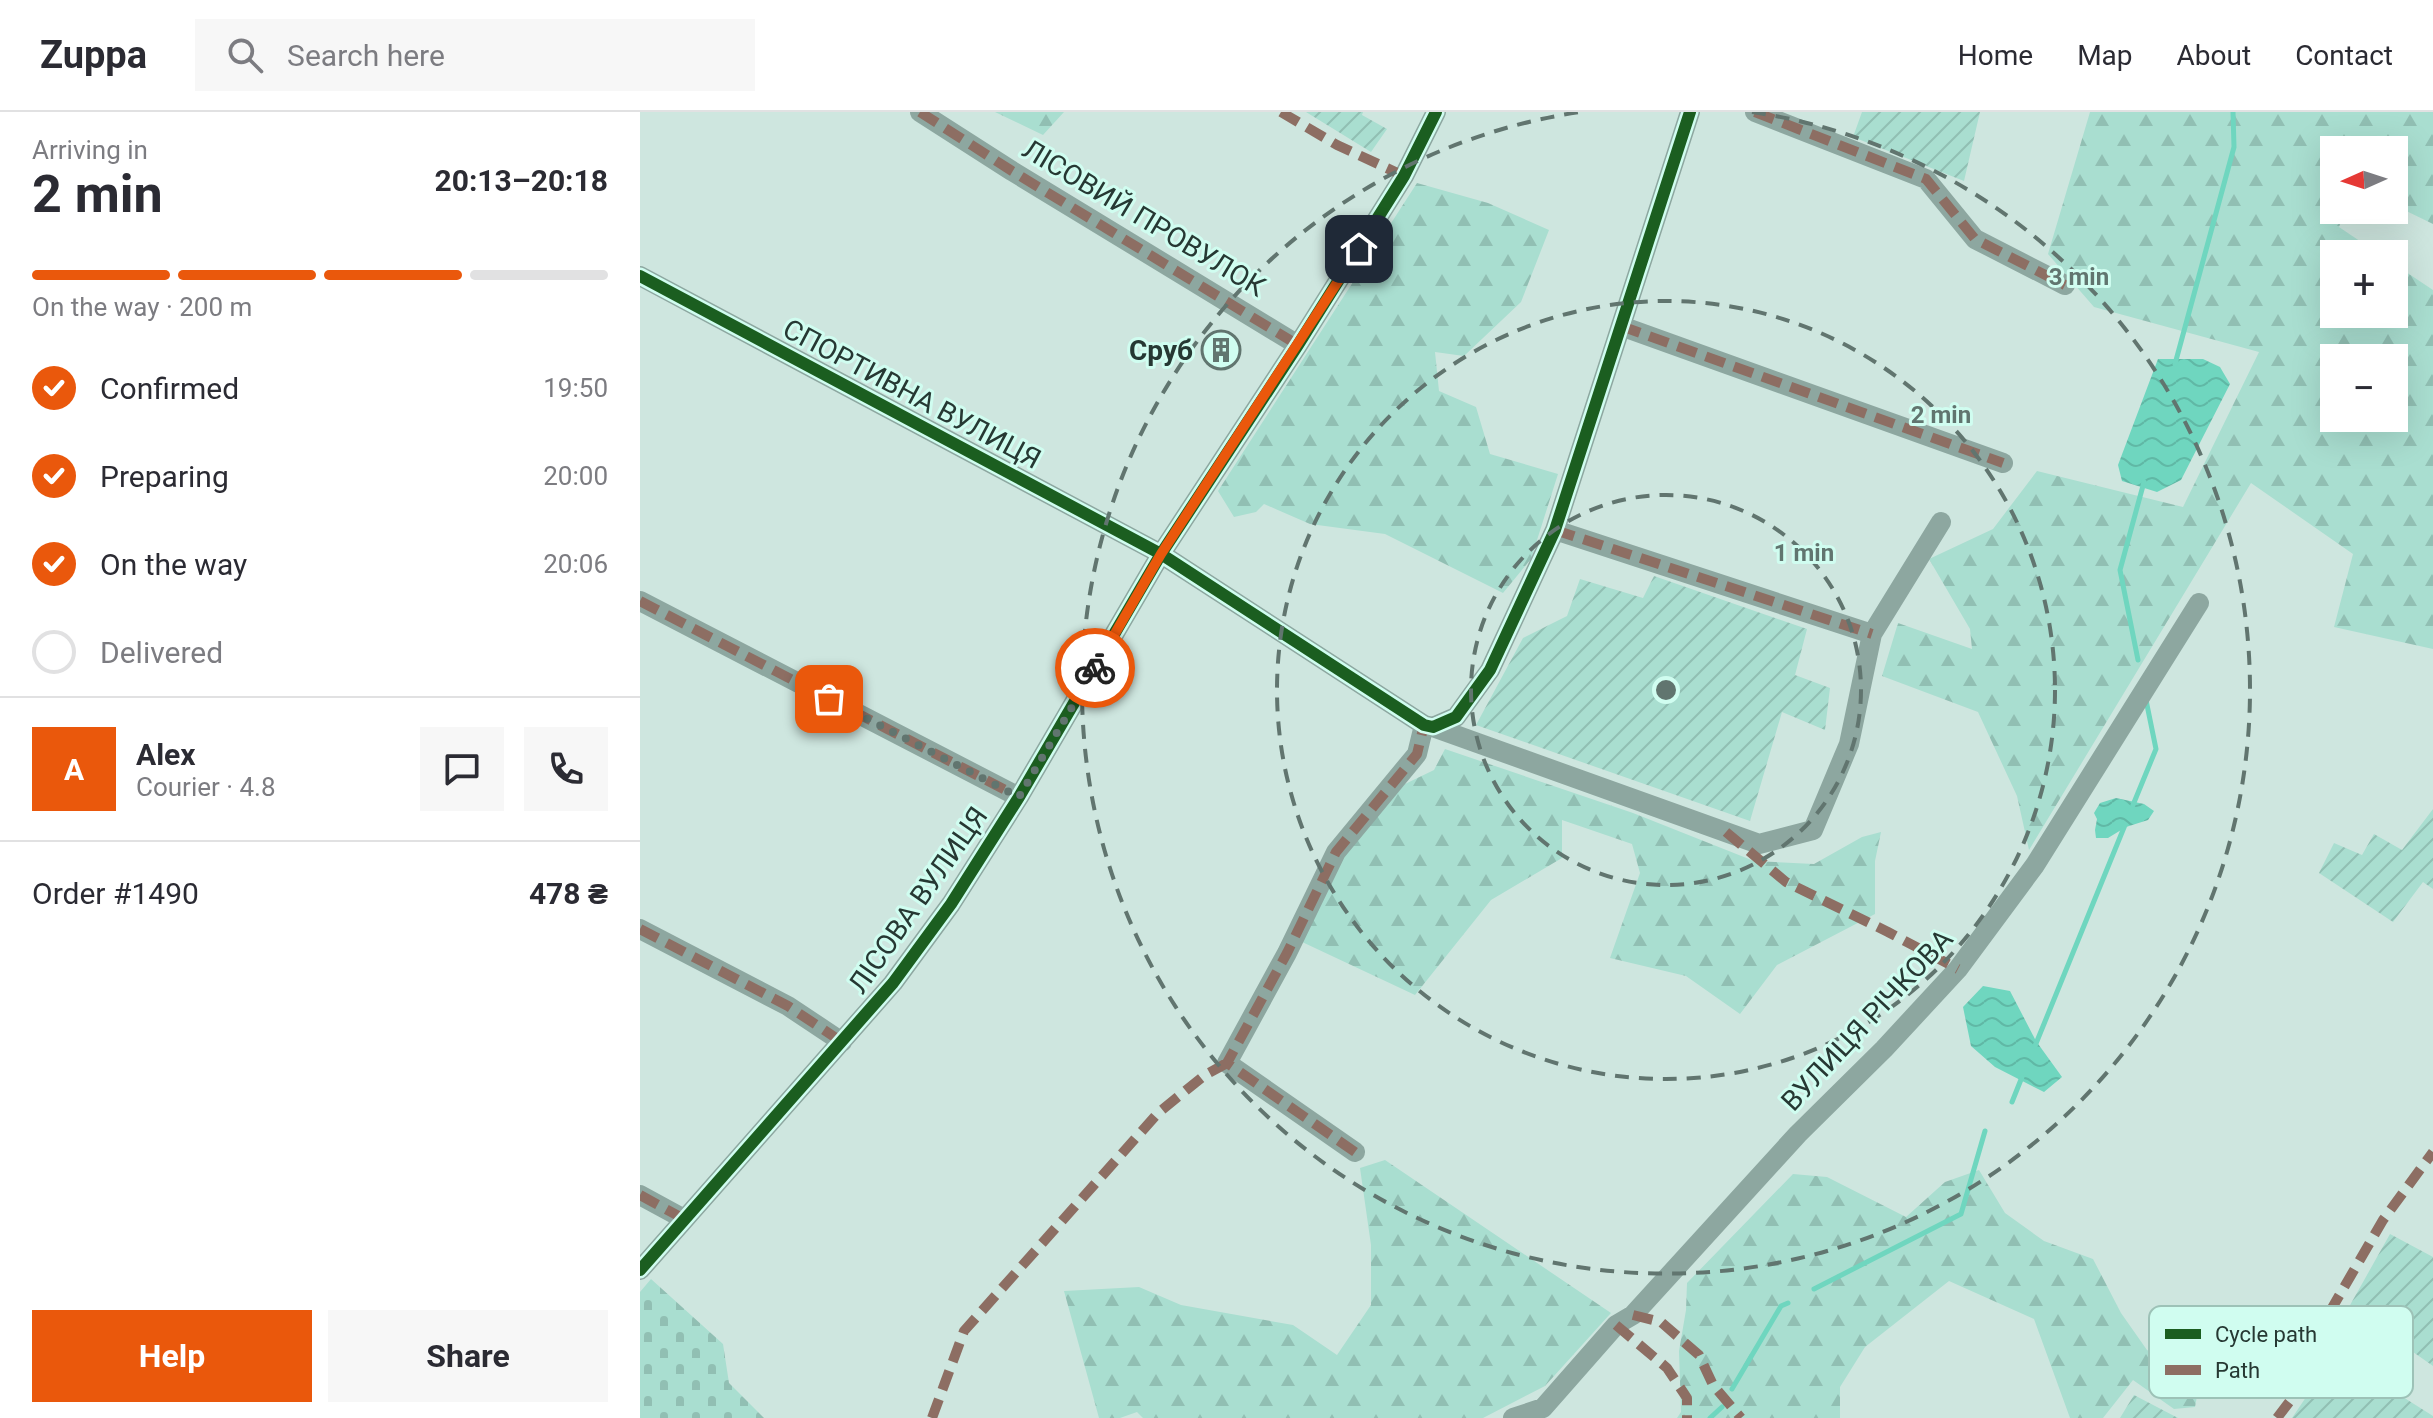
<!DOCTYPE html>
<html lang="en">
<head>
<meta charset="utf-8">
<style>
	:root { --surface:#fff; --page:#f7f7f7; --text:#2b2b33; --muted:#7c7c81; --line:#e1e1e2; --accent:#ea580c }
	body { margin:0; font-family:Roboto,sans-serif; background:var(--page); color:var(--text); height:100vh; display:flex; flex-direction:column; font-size:30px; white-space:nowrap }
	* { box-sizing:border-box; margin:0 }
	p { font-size:26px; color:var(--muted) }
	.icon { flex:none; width:44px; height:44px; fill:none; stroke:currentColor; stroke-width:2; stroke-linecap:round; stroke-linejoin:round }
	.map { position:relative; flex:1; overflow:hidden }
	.sheet { display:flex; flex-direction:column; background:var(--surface); width:640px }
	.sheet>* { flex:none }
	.needle { width:52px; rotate:267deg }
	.buttons { position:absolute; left:1680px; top:24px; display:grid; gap:16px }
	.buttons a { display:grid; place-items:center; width:88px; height:88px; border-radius:0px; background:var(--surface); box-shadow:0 8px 32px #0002; font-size:40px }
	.pin { position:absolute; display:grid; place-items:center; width:68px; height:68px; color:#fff; margin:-34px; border-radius:16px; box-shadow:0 4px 12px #0006 }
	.courier { position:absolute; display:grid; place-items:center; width:80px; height:80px; margin:-40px; border:6px solid #ea580c; border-radius:50%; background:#fff; color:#222; box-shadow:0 2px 10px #0007 }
	.summary em { font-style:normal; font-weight:700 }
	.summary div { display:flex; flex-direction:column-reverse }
	.summary { display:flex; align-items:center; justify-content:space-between; height:136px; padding:0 32px }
	h1 { font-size:52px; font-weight:700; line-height:60px }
	.bar { display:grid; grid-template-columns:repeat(4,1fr); gap:12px 8px; align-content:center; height:96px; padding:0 32px }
	.bar i { height:10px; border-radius:6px; background:var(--line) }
	.bar .current { background:var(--accent) }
	.bar p { grid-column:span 4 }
	.line { display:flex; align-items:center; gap:20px; padding:0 32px; border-top:2px solid var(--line) }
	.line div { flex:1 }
	.round { display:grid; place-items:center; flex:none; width:84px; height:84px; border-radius:0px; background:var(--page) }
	ol { padding:0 32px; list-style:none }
	li { display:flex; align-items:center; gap:24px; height:88px }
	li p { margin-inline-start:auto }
	li .icon { padding:8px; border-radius:50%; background:var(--accent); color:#fff; stroke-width:4 }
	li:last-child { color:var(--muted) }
	li i { width:44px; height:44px; border:4px solid var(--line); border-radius:50% }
	.action { display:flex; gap:16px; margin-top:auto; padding:16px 32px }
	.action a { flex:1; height:92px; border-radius:0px; background:var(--accent); color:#fff; font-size:32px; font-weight:700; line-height:92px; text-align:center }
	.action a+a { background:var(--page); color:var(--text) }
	header { display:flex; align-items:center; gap:48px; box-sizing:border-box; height:112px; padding:0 40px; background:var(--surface); border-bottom:2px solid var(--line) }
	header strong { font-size:38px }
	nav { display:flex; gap:44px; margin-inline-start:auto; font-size:28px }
	.search { width:560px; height:72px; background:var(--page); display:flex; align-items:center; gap:20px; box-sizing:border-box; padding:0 28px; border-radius:0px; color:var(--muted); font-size:30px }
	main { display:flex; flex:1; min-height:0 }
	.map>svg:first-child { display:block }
	.forest { fill:url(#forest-firs); fill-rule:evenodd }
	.cemetery { fill:url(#cemetery-stones) }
	.garden { fill:url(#garden-furrows) }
	.water { fill:url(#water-waves) }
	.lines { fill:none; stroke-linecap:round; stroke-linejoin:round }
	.stream { stroke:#6fd6bf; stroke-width:5 }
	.minor { stroke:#8da7a0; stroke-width:20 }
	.quiet { stroke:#8d6e63; stroke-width:10; stroke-dasharray:20 10; stroke-linecap:butt }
	.cycleway-casing { stroke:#d0fdf0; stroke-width:17 }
	.cycleway { stroke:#1b5e20; stroke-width:12 }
	.done { stroke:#61756f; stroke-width:8; stroke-dasharray:0 14.4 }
	.route { stroke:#ea580c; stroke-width:10 }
	.ring { fill:none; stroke:#61756f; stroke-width:4; stroke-dasharray:14 10 }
	.labels { text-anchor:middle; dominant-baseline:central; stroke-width:6; stroke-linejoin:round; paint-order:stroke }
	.street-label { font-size:28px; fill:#263833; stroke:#d0fdf0 }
	.poi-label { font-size:28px; font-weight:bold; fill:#263833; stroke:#d0fdf0; text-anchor:end }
	.key { fill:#d0fdf0; stroke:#9dc2b7; stroke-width:2 }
	.key-label { font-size:22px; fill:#263833 }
	.centre { fill:#61756f; stroke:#d0fdf0; stroke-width:4 }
	.ring-label { font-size:24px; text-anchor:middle; font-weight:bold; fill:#61756f; stroke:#d0fdf0; stroke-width:6; stroke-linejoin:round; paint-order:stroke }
</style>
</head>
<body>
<header>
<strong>Zuppa</strong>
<div class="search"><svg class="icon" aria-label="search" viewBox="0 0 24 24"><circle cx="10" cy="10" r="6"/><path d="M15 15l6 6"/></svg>Search here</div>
<nav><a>Home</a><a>Map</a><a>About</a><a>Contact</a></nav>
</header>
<main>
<section class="sheet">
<div class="summary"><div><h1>2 min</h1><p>Arriving in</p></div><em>20:13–20:18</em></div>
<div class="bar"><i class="current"></i><i class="current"></i><i class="current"></i><i></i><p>On the way · 200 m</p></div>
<ol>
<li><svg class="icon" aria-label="check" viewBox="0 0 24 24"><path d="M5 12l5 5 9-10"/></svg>Confirmed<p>19:50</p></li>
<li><svg class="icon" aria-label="check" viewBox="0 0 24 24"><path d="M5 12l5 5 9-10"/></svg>Preparing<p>20:00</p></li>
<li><svg class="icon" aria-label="check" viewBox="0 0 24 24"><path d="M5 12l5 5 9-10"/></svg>On the way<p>20:06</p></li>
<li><i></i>Delivered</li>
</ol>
<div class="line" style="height:144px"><b class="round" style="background:var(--accent);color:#fff">A</b><div><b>Alex</b><p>Courier · 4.8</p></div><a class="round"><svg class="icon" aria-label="chat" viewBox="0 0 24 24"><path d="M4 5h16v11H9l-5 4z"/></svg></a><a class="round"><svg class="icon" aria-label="phone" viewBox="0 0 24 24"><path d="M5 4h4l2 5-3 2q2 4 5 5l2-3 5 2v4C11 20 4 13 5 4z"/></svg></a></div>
<div class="line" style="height:104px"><div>Order #1490</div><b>478 ₴</b></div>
<div class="action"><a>Help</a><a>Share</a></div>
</section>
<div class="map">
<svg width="1793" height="1306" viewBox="0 0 1793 1306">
	<defs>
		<pattern id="forest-firs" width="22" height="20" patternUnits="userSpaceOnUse" patternTransform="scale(2)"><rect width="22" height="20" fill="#a9ded0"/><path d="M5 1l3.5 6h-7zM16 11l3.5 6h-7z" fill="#91bfb3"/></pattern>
		<pattern id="cemetery-stones" width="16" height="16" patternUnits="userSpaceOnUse" patternTransform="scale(2)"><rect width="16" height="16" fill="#a9ded0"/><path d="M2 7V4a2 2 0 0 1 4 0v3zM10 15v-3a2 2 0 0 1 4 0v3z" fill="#91bfb3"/></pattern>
		<pattern id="garden-furrows" width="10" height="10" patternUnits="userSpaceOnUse" patternTransform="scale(2)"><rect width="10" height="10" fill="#a9ded0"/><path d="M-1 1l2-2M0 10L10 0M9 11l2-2" fill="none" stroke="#91bfb3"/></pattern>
		<pattern id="water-waves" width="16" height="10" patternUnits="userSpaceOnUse" patternTransform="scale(2)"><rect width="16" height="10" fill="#6fd6bf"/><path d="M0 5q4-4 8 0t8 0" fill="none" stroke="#60b8a5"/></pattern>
	</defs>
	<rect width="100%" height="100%" fill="#cee6df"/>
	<path class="forest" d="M 355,0 L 424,0 L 403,23 Z
		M 1450,0 L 1793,0 L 1793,112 L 1754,93 L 1754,38 L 1694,38 L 1694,98 L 1706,98 L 1699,115 L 1739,142 L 1694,142 L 1694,202 L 1754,202 L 1754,152 L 1793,178 L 1793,537 L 1694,515 L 1713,442 L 1611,371 L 1389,738 L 1377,684 L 1338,600 L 1242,564 L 1258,511 L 1332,537 L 1330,517 L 1289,447 L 1353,417 L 1397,359 L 1543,395 L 1619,240 L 1454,195 L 1408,142 ZM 1694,246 L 1754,246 L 1754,306 L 1694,306 Z
		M 777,71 L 848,91 L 909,118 L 881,190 L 824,244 L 795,240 L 799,279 L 836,295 L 850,342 L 918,362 L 891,447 L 863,481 L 745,422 L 670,412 L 624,392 L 616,400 L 594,405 L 578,379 Z
		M 805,637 L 993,701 L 1114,749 L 1174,752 L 1222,725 L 1241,720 L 1235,749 L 1235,802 L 1137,853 L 1100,902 L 1046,864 L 970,846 L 1000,761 L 992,732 L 922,708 L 922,746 L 851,788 L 775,883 L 660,829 L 685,764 L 765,672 L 794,658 Z
		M 745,1048 L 971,1201 L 905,1274 L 843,1306 L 503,1306 L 497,1300 L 480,1306 L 459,1306 L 424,1179 L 499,1175 L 541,1193 L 653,1213 L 697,1243 L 731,1193 L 731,1133 L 720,1056 Z
		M 1339,1058 L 1365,1101 L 1404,1129 L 1453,1147 L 1481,1201 L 1507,1238 L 1560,1268 L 1555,1295 L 1534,1297 L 1493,1268 L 1463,1306 L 1430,1306 L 1394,1207 L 1309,1169 L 1225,1235 L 1200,1275 L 1200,1306 L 1037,1306 L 1041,1300 L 1039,1239 L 1046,1198 L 1047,1171 L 1153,1062 L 1187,1065 L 1266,1105 L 1305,1070 Z"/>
	<path class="cemetery" d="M 11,1167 L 83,1232 L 89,1271 L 124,1306 L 0,1306 L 0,1180 Z"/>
	<path class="garden" d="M 666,0 L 723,0 L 722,3 L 747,17 L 731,40 Z
		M 1222,0 L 1340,0 L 1324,69 L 1213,25 Z
		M 1014,464 L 1167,517 L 1155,563 L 1190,576 L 1185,618 L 1142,600 L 1110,709 L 836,613 L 883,526 L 927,504 L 940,467 L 1003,486 Z
		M 1793,697 L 1793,777 L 1783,770 L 1753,810 L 1679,761 L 1694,731 L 1722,743 L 1734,722 L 1762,738 Z
		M 1750,1122 L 1793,1145 L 1793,1254 L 1709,1195 Z
		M 1695,1242 L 1793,1304 L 1793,1306 L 1652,1306 Z
		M 1494,1283 L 1538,1306 L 1480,1306 Z"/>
	<path class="water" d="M 1518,247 L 1563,247 L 1580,255 L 1590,272 L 1541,368 L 1517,380 L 1482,369 L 1478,353 Z
		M 1476,686 L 1504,692 L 1514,699 L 1508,708 L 1486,715 L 1468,726 L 1456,726 L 1455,718 L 1457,707 L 1454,701 L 1460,691 Z
		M 1343,874 L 1370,879 L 1396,929 L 1422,965 L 1404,980 L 1355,955 L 1331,934 L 1323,895 Z"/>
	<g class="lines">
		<path class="stream" d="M 1535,252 L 1594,35 L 1593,0
			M 1498,548 L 1480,458 L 1504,370
			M 1493,693 L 1516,637 L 1506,588
			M 1395,934 L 1485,713
			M 1372,990 L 1382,965
			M 1174,1177 L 1321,1102 L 1345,1019
			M 1092,1277 L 1141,1194 L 1148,1191
			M 1070,1306 L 1082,1295"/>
		<path class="minor" d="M 280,0 L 372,59 L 658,233
			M 1115,0 L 1286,67 L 1335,127 L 1425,173
			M 0,164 L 521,442 L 784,613 L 793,615 L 816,605 L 850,558 L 915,418 L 1050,0
			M 981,214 L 1363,351
			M 915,418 L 1232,522
			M 0,489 L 379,685
			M 793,615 L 1119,732 L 1173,718 L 1209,632 L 1232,522 L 1301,410
			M 0,817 L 148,894 L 202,930
			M 715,1040 L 587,951 L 647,841 L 696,740 L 777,642 L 784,613
			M 0,1083 L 44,1107
			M 0,1158 L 253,871 L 311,792 L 379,685 L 521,442 L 658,233 L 764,64 L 796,0
			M 873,1306 L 903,1296 L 976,1213 L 993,1203 L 1158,1022 L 1244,937 L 1318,857 L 1395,753 L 1559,491"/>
		<path class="quiet" d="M 280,0 L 372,59 L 658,233
			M 641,0 L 697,33 L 764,64
			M 1115,0 L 1286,67 L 1335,127 L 1425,173
			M 981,214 L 1363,351
			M 915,418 L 1232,522
			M 0,489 L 379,685
			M 1086,720 L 1146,770 L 1248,820 L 1318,857
			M 0,817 L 148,894 L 202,930
			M 715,1040 L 587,951 L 647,841 L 696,740 L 777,642 L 784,613
			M 0,1083 L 44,1107
			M 993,1203 L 1021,1210 L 1059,1243 L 1073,1273 L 1101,1306
			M 976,1213 L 1027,1256 L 1047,1286 L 1047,1306
			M 292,1306 L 324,1219 L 518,1001 L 565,963 L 587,951
			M 1637,1306 L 1670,1263 L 1681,1215 L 1743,1108 L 1793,1040"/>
		<defs>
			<path id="cycleway" d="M 0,164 L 521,442 L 784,613 L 793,615 L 816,605 L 850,558 L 915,418 L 1050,0
				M 0,1158 L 253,871 L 311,792 L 379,685 L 521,442 L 658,233 L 764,64 L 796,0"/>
		</defs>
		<use href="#cycleway" class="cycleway-casing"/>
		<use href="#cycleway" class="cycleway"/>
	</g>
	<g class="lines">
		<path class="done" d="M 189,587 L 379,685 L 455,556"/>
		<path class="route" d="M 455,556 L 521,442 L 719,137"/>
	</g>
	<g class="ring">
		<circle cx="1026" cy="578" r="195"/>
		<circle cx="1026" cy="578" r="389"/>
		<path d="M1112 0A584 584 0 1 1 940 0"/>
	</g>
	<defs>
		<symbol id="building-ring" viewBox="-11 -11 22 22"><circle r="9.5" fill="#d0fdf0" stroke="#61756f" stroke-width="1.5"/><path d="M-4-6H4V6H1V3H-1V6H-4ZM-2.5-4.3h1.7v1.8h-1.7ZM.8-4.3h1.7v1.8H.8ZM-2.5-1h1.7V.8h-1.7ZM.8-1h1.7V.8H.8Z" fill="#61756f"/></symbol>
	</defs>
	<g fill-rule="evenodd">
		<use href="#building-ring" x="559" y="216" width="44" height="44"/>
	</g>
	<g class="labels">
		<g class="street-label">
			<text transform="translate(504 106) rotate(31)">ЛІСОВИЙ ПРОВУЛОК</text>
			<text transform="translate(272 282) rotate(28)">СПОРТИВНА ВУЛИЦЯ</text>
			<text transform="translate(278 788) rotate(-55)">ЛІСОВА ВУЛИЦЯ</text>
			<text transform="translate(1227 908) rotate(-47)">ВУЛИЦЯ РІЧКОВА</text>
		</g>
		<g class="poi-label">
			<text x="553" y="238">Сруб</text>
		</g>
	</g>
	<rect x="1509" y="1194" width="264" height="92" rx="12" class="key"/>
	<rect x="1525" y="1217" width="36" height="10" fill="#1b5e20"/>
	<rect x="1525" y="1253" width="36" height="10" fill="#8d6e63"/>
	<g class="key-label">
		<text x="1575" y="1230">Cycle path</text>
		<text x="1575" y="1266">Path</text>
	</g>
	<circle cx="1026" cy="578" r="12" class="centre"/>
	<g class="ring-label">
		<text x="1439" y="173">3 min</text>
		<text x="1301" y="311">2 min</text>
		<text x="1164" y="449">1 min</text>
	</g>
</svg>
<div class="buttons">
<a><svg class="needle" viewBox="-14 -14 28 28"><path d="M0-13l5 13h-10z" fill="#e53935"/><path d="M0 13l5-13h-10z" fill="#7c7c81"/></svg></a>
<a>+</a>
<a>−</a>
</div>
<div class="pin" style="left:189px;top:587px;background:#ea580c"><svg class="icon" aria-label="bag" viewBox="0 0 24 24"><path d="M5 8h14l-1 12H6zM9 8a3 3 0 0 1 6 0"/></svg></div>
<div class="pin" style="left:719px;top:137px;background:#1f2937"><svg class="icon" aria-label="home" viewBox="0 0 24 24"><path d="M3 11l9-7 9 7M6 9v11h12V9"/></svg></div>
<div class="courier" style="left:455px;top:556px"><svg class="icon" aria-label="bike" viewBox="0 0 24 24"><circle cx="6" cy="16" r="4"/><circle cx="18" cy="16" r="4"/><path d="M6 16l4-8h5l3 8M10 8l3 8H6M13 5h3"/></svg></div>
</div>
</main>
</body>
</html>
